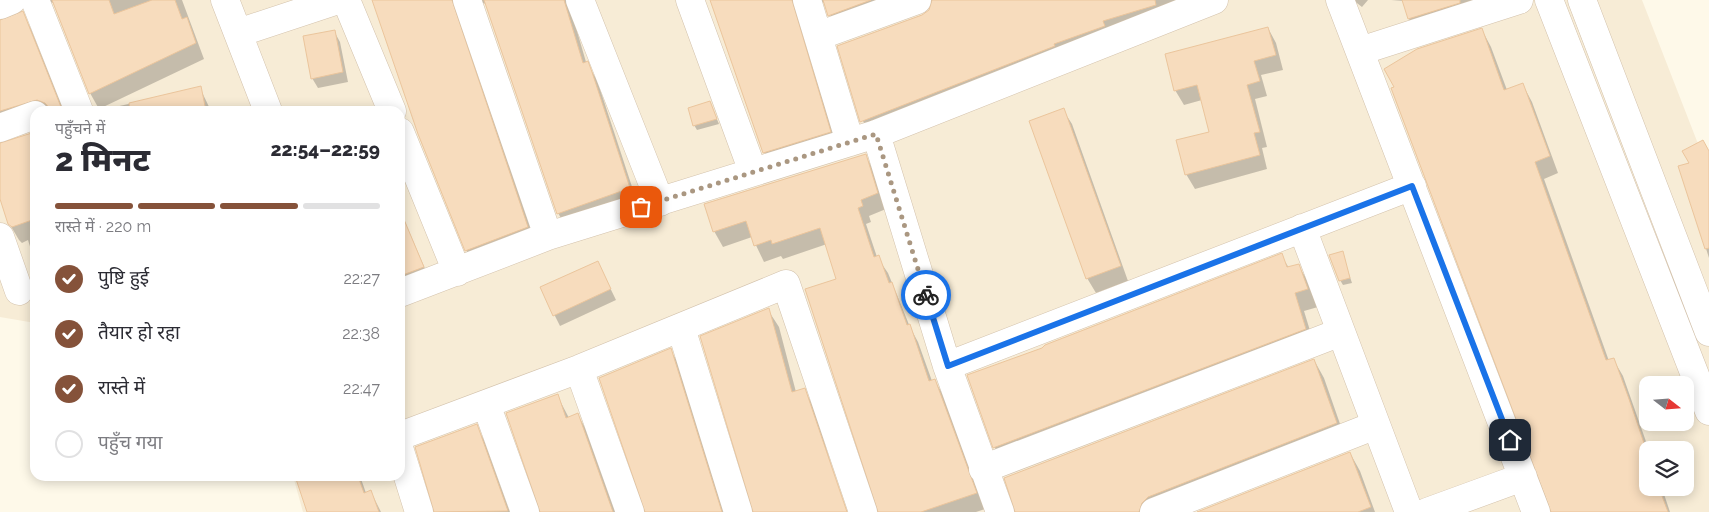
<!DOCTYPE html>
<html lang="hi">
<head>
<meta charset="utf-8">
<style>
	:root { --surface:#fff; --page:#f2f2f3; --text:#2b2b33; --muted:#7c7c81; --line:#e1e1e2; --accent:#85523a }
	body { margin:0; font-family:Raleway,"Noto Sans Devanagari",sans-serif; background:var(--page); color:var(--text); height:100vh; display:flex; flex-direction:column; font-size:19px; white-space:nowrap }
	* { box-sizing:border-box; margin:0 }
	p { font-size:16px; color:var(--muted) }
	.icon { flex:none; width:28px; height:28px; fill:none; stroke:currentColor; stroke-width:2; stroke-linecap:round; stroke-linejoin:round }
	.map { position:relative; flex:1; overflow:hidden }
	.details { position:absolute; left:30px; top:106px; width:375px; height:375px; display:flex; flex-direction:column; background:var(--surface); border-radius:15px; box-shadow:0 2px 12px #0003 }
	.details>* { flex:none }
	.needle { width:32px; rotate:107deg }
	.tools { position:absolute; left:1639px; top:376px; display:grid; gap:10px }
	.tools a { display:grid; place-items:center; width:55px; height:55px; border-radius:10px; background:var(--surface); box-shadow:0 2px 12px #0003; font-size:25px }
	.pin { position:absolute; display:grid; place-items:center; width:42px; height:42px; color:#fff; margin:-21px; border-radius:10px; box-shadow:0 2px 8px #0006 }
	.courier { position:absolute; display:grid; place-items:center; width:50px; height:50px; margin:-25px; border:4px solid #1a73e8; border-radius:50%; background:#fff; color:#222; box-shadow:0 1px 6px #0007 }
	.head em { font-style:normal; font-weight:800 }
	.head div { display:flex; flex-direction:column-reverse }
	.head { display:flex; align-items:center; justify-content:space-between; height:85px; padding:0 25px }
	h1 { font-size:32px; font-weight:800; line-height:38px }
	.bar { display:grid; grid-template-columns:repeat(4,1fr); gap:8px 5px; align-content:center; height:60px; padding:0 25px }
	.bar i { height:6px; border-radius:4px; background:var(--line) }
	.bar .active { background:var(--accent) }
	.bar p { grid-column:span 4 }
	ol { padding:0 25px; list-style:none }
	li { display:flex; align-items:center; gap:15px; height:55px }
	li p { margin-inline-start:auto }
	li .icon { padding:5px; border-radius:50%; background:var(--accent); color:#fff; stroke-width:4 }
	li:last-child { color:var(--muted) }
	li i { width:28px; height:28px; border:2px solid var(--line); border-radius:50% }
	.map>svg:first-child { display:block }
	.residential { fill:#f7ecd6; fill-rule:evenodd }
	.shadow { fill:#0003 }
	.building { fill:#f7dcbd; stroke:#ebc59c }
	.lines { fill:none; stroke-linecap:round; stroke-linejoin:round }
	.minor-casing { stroke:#d3c2ac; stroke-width:29 }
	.minor { stroke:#fff; stroke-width:28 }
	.done { stroke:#aa9781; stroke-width:5; stroke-dasharray:0 9 }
	.route { stroke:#1a73e8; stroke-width:6 }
</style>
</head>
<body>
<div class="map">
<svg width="1709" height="512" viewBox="0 0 1709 512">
	<rect width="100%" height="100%" fill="#fef9e9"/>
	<path class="residential" d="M 0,0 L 1642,0 L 1709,172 L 1709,512 L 303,512 L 293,476 L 400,476 L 400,111 L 35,111 L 35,323 L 0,317 ZM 1648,385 L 1685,385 L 1685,422 L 1648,422 ZM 1648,450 L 1685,450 L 1685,488 L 1648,488 Z"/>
	<path class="shadow" d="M 0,0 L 182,0 L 204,59 L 99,109 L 90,93 L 55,4 L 47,0 Z
		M 374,0 L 568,0 L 586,62 L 597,80 L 638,205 L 568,230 L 558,213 L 486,4 L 480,2 L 537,244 L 476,268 L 466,250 Z
		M 711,0 L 1179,0 L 872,138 L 863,121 L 839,46 L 923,16 L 930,10 L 934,3 L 922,2 L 839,32 L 824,3 L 820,1 L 839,148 L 773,169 L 764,152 Z
		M 1353,0 L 1368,0 L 1362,7 Z
		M 1391,0 L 1492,0 L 1419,36 L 1409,19 L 1404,1 Z
		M 22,13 L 31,29 L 64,111 L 35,111 L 0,133 L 0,22 Z
		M 1268,28 L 1276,43 L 1283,70 L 1261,75 L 1267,96 L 1255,99 L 1267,147 L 1262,148 L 1267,169 L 1195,189 L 1186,174 L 1211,132 L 1202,100 L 1184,105 L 1175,90 Z
		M 1482,30 L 1491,47 L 1507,90 L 1523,85 L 1532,102 L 1558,173 L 1544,179 L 1609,361 L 1613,359 L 1623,376 L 1649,450 L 1648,488 L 1662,488 L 1670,512 L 1552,512 Z
		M 334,31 L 340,42 L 348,82 L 318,88 L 312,78 Z
		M 200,88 L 211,111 L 97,111 Z
		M 710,103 L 719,124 L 697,130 L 694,125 Z
		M 1063,110 L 1072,124 L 1128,281 L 1096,293 L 1087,278 Z
		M 35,132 L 35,263 L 28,240 L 22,243 L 19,240 L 9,223 L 0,195 L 0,144 Z
		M 1709,153 L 1709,258 L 1680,167 Z
		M 865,155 L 874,171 L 886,209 L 869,216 L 871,222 L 866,224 L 877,257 L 888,273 L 910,327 L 918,342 L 932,381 L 934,380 L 944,396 L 985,509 L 976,512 L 880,512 L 838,279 L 827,244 L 783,259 L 781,256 L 764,262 L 752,237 L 723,247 L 714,231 Z
		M 405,222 L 429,278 L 400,289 L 400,224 Z
		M 1342,253 L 1352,283 L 1343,285 L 1340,280 Z
		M 1281,255 L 1289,268 L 1298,265 L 1309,283 L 1318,307 L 1304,311 L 1315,347 L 1005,466 L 995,448 L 969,376 L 1043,349 Z
		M 598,263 L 616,300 L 560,326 L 541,288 Z
		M 768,310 L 779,327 L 796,392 L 804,390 L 814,407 L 845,512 L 754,512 Z
		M 670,350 L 681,367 L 725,512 L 646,512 Z
		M 1314,360 L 1324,378 L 1346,441 L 1166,512 L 1016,512 Z
		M 557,395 L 569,418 L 578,415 L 588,433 L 616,512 L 541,512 Z
		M 476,426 L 484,440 L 510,512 L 435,512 L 435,507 Z
		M 1350,453 L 1360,471 L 1375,512 L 1200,512 Z
		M 303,476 L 360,476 L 366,493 L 371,492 L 381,512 L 309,512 Z"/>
	<path class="building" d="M 52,0 L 109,0 L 114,14 L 152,0 L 175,0 L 182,19 L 187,17 L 196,43 L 89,94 Z
		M 372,0 L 452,0 L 528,227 L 465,251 L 418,134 Z
		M 484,0 L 564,0 L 583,63 L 588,61 L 592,72 L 630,188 L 557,214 Z
		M 710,0 L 792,0 L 831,132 L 763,153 Z
		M 823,0 L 871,0 L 828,16 Z
		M 932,0 L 1155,0 L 1156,5 L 1103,21 L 1105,26 L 1054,44 L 1055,46 L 860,122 L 837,46 L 922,15 L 929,10 Z
		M 1402,0 L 1460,0 L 1460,3 L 1408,19 Z
		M 23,11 L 61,107 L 52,111 L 45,103 L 37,100 L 0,111 L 0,20 Z
		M 1268,27 L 1276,55 L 1254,61 L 1260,81 L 1247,85 L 1260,132 L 1254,133 L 1260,155 L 1185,175 L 1176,140 L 1209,132 L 1197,85 L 1174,91 L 1165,54 Z
		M 1482,28 L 1504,90 L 1523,83 L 1550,156 L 1535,162 L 1606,360 L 1614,358 L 1629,399 L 1648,455 L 1648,488 L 1659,488 L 1668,512 L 1551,512 L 1391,88 L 1394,87 L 1384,69 L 1417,49 Z
		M 335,30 L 343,72 L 311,79 L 303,36 Z
		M 201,86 L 206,111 L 130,111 L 129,103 Z
		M 710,101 L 717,119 L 693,126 L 688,108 Z
		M 1064,108 L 1121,266 L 1086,279 L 1029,121 Z
		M 35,132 L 35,219 L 12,227 L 8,224 L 0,199 L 0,143 Z
		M 1703,140 L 1709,151 L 1709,248 L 1705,249 L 1678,166 L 1689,163 L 1682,151 Z
		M 866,154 L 878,193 L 861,200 L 863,206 L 858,208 L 874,257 L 879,255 L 889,283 L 892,282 L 907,325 L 910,324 L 929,381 L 935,379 L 977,493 L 921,512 L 878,512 L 805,289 L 836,279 L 820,228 L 772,244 L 771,240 L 754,246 L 746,221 L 713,232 L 704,204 Z
		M 400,210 L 424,267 L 400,276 Z
		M 1343,251 L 1350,278 L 1339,281 L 1329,255 Z
		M 1282,253 L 1287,267 L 1299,264 L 1308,289 L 1295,293 L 1306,329 L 993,448 L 967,375 L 1042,348 L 1045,345 Z
		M 598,261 L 611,289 L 553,316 L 540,287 Z
		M 769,308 L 792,392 L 805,388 L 847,512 L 753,512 L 700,336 Z
		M 671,348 L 722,512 L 645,512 L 599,378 Z
		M 1314,359 L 1337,423 L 1148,497 L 1142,503 L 1139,512 L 1015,512 L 1004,478 Z
		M 558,394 L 566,418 L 578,413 L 613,512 L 540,512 L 506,413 Z
		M 477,424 L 508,511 L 434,512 L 415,447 Z
		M 1350,452 L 1371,507 L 1358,512 L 1197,512 Z
		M 295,476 L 358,476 L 364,493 L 371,490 L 379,512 L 307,512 Z"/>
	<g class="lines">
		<defs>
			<path id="minor" d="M 35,0 L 79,111
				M 225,0 L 268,111
				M 346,0 L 392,111
				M 467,0 L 548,236
				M 580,0 L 660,202
				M 690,0 L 753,172
				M 807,0 L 850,142
				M 1340,0 L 1536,512
				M 1549,0 L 1709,411
				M 1582,0 L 1709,332
				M 0,5 L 12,0
				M 238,33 L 338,0
				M 818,36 L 917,0
				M 1360,51 L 1519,0
				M 0,128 L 35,115
				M 400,132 L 457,272
				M 876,134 L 947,366 L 1000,512
				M 1302,228 L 1409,512
				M 0,237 L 19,291
				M 400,293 L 548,236 L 876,134 L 1214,0
				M 681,328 L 738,512
				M 947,366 L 1412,186
				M 579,369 L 630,512
				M 486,404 L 525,512
				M 400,436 L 579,369 L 786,284 L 863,512
				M 400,451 L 419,512
				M 983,469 L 1341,332
				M 1154,512 L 1376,425
				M 1427,512 L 1523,477"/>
		</defs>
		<use href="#minor" class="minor-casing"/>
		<use href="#minor" class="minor"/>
	</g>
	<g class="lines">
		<path class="done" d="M 641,207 L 876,134 L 926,295"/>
		<path class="route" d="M 926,295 L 948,366 L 1412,186 L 1510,440"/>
	</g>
</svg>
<div class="tools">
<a><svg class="needle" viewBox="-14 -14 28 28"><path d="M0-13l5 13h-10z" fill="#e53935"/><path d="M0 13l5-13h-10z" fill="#7c7c81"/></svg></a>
<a><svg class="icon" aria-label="layers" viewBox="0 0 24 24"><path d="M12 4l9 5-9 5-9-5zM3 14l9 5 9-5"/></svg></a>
</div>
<div class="pin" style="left:641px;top:207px;background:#ea580c"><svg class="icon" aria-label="bag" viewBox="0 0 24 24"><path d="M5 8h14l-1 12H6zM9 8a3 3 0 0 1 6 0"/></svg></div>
<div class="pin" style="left:1510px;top:440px;background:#1f2937"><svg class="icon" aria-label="home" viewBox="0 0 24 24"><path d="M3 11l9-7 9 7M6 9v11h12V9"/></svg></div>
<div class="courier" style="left:926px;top:295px"><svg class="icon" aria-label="bike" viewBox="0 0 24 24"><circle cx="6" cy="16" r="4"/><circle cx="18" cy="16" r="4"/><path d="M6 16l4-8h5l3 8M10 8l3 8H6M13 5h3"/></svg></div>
<section class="details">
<div class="head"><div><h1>2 मिनट</h1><p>पहुँचने में</p></div><em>22:54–22:59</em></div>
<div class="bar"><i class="active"></i><i class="active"></i><i class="active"></i><i></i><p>रास्ते में · 220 m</p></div>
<ol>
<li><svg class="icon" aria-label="check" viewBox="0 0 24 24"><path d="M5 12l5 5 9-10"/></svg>पुष्टि हुई<p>22:27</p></li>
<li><svg class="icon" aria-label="check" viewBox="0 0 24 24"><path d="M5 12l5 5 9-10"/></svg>तैयार हो रहा<p>22:38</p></li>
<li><svg class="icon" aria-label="check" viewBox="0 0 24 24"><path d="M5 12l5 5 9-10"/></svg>रास्ते में<p>22:47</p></li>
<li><i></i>पहुँच गया</li>
</ol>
</section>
</div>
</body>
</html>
